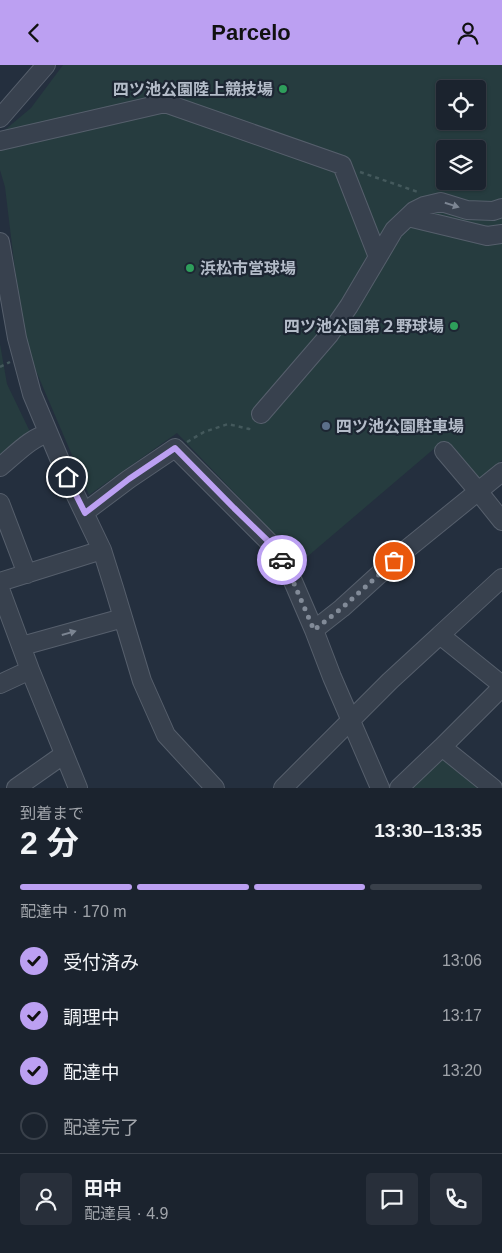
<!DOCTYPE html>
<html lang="ja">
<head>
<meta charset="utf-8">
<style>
	:root { --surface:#1b232e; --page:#282f3a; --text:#f1f3f6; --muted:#a0a4aa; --line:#39404a; --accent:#bca0f2 }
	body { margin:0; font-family:Helvetica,"Noto Sans JP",sans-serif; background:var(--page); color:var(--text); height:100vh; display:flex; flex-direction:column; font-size:19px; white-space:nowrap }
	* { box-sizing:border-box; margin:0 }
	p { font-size:16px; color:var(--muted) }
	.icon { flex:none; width:28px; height:28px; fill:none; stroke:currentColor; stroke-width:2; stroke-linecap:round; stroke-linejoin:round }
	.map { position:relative; height:723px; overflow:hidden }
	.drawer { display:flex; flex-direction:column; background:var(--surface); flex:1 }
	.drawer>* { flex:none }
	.tools { position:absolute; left:436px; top:15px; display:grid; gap:10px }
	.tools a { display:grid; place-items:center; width:50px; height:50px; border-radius:5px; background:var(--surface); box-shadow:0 1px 4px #0004,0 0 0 1px var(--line); font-size:25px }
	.pin { position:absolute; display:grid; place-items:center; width:42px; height:42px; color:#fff; margin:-21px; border:2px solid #fff; border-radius:50%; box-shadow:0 1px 5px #0007 }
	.courier { position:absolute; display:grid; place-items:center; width:50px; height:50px; margin:-25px; border:4px solid #bca0f2; border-radius:50%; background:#fff; color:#222; box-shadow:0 1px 6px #0007 }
	.summary em { font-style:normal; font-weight:700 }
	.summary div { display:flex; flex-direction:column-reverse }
	.summary { display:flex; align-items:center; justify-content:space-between; height:85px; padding:0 20px }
	h1 { font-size:32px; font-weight:700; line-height:38px }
	.bar { display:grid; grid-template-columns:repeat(4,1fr); gap:8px 5px; align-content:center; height:60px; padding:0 20px }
	.bar i { height:6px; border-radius:4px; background:var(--line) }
	.bar .active { background:var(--accent) }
	.bar p { grid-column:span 4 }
	.line { display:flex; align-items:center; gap:12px; padding:0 20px; border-top:1px solid var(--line) }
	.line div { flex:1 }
	.round { display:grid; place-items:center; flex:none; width:52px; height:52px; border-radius:5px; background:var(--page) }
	ol { padding:0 20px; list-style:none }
	li { display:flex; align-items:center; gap:15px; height:55px }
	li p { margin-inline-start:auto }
	li .icon { padding:5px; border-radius:50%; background:var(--accent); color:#111; stroke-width:4 }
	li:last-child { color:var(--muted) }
	li i { width:28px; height:28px; border:2px solid var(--line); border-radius:50% }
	header { display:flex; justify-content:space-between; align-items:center; height:65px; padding:0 20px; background:var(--accent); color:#111; font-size:22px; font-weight:700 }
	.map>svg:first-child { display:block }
	.park { fill:#263c3f; fill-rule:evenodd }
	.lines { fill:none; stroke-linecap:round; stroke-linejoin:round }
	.minor-casing { stroke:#565f6c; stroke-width:20 }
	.path { stroke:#44595c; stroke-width:2.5; stroke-dasharray:4 4; stroke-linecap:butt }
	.minor { stroke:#38414e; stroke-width:18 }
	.oneway { fill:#7c8592 }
	.done { stroke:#828b98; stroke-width:5; stroke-dasharray:0 9 }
	.route { stroke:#bca0f2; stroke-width:6 }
	.leisure-dot { fill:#2e9e5b; stroke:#1d2633; stroke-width:2 }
	.service-dot { fill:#5c6f8a; stroke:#1d2633; stroke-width:2 }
	.labels { text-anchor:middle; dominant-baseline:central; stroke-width:4.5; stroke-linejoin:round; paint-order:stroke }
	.poi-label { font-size:16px; font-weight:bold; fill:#b4bcc9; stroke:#1d2633; text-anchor:end }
</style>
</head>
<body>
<header><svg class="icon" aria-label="back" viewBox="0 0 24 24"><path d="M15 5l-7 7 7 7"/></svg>Parcelo<svg class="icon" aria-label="person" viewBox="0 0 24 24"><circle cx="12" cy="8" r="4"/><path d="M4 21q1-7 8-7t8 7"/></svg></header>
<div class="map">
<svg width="502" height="723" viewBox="0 0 502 723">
	<rect width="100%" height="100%" fill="#242f3e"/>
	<path class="park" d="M 63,0 L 502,0 L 502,395 L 472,423 L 436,382 L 301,497 L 177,368 L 89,430 L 28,287 L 15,205 L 5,122 L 0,105 L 0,69 L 31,43 ZM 445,24 L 478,24 L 478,56 L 445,56 ZM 445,84 L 478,84 L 478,116 L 445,116 Z
		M 0,279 L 7,319 L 33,373 L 0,398 Z
		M 438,691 L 486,723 L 408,723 Z"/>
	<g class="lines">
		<defs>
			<path id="minor" d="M 0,53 L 46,0
				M 0,76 L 165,38 L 342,100 L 378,192
				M 408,152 L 487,171 L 502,169
				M 0,177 L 17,273 L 32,329 L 67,412 L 102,485 L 114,523 L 142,616 L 166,670 L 215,723
				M 261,349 L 329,270 L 349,241 L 394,165 L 414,146 L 424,141 L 441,137 L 467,145 L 493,146 L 502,143
				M 444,386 L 478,426 L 502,456
				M 0,402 C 13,392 32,371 48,369
				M 0,438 L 27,509
				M 85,447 L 129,414 L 175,383 L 268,476 L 281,493 L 292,514 L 314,565 L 332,612 L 380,723
				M 0,517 L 102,485
				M 0,524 L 30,605 L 78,723
				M 314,565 L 342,543 L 407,484 L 502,407
				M 440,570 L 502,513
				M 22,581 L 123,553
				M 0,619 L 30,605
				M 442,682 L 502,622
				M 16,723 L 63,690
				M 283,723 L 390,616 L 440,570 L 502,620
				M 399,723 L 442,682 L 493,723"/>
		</defs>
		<use href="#minor" class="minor-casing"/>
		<path class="path" d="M 360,107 L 418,127
			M 0,302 L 10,297
			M 187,377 L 204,367 L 228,359 L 249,364 L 252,360"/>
		<use href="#minor" class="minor"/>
	</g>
	<defs><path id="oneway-solid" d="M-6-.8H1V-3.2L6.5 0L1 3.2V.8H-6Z" transform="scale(1.25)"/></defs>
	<g class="oneway">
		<use href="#oneway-solid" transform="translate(452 140) rotate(17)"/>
		<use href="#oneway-solid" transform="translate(69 568) rotate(-16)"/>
	</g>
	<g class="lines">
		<path class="done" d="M 282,495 L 292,514 L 314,565 L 342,543 L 394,496"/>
		<path class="route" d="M 67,412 L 85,448 L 129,414 L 175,383 L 234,443 L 268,476 L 282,495"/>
	</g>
	<g class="leisure-dot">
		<circle cx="283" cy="24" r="5"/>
		<circle cx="190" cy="203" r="5"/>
		<circle cx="454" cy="261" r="5"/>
	</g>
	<circle class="service-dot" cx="326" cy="361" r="5"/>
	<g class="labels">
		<g class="poi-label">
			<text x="273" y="24">四ツ池公園陸上競技場</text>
			<text x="200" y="203" text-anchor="start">浜松市営球場</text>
			<text x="444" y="261">四ツ池公園第２野球場</text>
			<text x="336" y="361" text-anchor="start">四ツ池公園駐車場</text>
		</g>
	</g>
</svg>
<div class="tools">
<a><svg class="icon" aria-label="locate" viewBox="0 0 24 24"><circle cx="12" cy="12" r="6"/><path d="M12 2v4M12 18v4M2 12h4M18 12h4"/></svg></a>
<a><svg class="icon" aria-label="layers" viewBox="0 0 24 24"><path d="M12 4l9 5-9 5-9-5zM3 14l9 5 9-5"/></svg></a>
</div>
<div class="pin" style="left:394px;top:496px;background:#ea580c"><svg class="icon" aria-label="bag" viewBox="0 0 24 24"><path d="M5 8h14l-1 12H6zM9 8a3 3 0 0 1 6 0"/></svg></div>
<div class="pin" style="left:67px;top:412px;background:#1f2937"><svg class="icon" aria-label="home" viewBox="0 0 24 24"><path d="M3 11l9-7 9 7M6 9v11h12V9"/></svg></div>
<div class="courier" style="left:282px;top:495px"><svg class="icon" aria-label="car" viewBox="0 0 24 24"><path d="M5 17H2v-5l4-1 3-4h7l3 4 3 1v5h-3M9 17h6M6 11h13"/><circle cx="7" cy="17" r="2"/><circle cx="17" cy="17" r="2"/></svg></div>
</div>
<section class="drawer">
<div class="summary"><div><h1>2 分</h1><p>到着まで</p></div><em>13:30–13:35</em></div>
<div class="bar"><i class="active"></i><i class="active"></i><i class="active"></i><i></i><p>配達中 · 170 m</p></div>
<ol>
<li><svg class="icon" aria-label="check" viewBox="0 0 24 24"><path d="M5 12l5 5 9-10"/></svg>受付済み<p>13:06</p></li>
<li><svg class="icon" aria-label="check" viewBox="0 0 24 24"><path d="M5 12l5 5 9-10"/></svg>調理中<p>13:17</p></li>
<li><svg class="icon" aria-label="check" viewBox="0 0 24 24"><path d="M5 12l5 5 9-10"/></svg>配達中<p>13:20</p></li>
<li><i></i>配達完了</li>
</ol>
<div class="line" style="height:90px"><a class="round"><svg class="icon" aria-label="person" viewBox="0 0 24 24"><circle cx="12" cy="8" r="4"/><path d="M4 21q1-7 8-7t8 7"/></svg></a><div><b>田中</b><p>配達員 · 4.9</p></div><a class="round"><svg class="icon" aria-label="chat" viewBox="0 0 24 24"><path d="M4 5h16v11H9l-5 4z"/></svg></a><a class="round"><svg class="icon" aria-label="phone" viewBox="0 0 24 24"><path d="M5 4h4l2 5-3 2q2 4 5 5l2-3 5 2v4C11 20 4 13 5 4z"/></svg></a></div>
</section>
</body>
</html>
